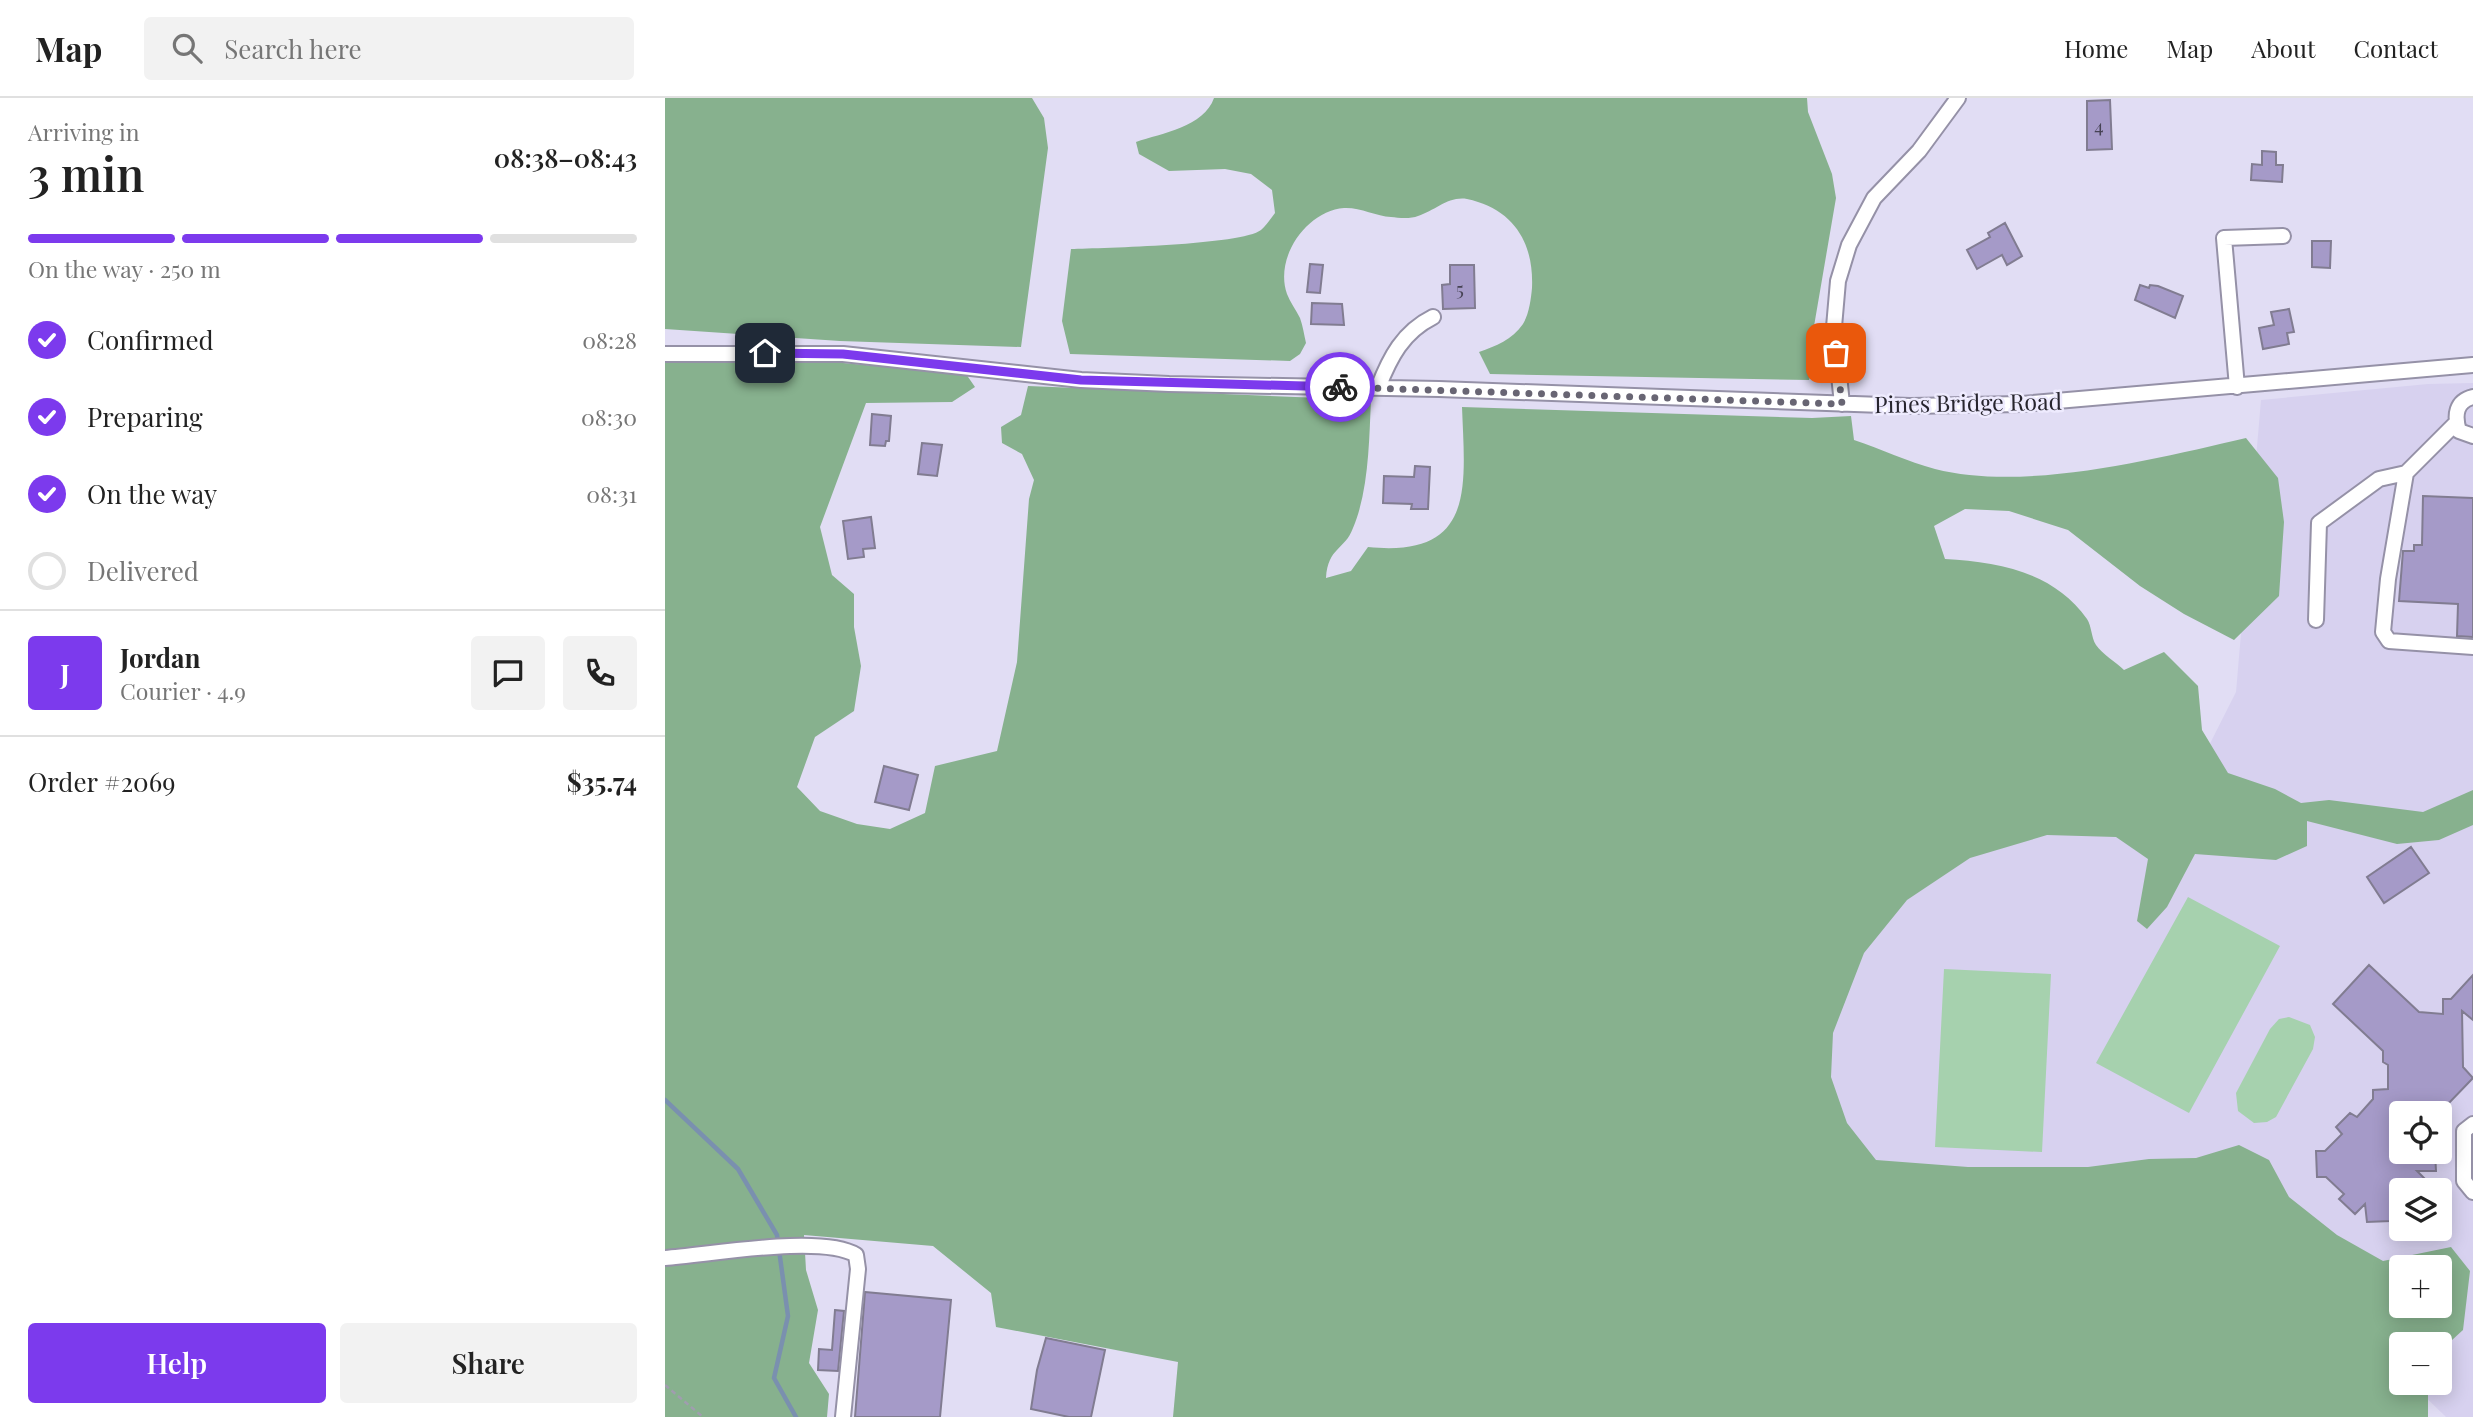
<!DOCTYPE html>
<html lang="en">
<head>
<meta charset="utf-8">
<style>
	:root { --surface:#fff; --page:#f2f2f2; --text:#222; --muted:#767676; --line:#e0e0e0; --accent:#7c3aed }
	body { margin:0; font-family:"Playfair Display",serif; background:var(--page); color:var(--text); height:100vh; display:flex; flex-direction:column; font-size:26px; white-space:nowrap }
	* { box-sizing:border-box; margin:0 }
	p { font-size:23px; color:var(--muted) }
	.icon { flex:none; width:38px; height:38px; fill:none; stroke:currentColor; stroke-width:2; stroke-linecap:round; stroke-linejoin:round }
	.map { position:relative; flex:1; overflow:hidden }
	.drawer { display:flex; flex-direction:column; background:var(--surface); width:665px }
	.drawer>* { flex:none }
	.buttons { position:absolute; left:1724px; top:1003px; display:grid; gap:14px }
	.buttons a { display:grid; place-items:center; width:63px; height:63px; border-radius:7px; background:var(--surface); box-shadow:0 4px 18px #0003; font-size:35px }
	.pin { position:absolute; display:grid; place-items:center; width:60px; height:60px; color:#fff; margin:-30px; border-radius:14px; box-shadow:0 4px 10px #0006 }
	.courier { position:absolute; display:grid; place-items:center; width:70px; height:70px; margin:-35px; border:5px solid #7c3aed; border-radius:50%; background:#fff; color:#222; box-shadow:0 2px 9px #0007 }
	.head em { font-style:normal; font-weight:600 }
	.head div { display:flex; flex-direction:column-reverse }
	.head { display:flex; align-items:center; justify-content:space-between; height:119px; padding:0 28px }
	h1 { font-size:46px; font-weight:600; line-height:52px }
	.bar { display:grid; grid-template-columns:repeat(4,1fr); gap:10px 7px; align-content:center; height:84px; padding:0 28px }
	.bar i { height:9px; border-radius:5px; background:var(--line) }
	.bar .selected { background:var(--accent) }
	.bar p { grid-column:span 4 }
	.line { display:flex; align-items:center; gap:18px; padding:0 28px; border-top:2px solid var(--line) }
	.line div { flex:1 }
	.round { display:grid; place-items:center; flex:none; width:74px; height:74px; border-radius:7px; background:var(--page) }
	ol { padding:0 28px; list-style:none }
	li { display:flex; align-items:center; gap:21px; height:77px }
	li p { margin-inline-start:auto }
	li .icon { padding:7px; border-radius:50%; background:var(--accent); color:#fff; stroke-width:4 }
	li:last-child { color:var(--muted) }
	li i { width:38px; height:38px; border:4px solid var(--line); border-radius:50% }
	.primary-button { display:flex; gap:14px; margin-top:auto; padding:14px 28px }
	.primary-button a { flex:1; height:80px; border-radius:7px; background:var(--accent); color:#fff; font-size:28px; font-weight:600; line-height:80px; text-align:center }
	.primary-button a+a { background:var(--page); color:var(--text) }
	header { display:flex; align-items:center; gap:42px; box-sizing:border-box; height:98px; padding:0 35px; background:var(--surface); border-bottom:2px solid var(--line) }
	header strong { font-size:33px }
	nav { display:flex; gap:38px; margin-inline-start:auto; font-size:24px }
	.search { width:490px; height:63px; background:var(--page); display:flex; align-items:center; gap:18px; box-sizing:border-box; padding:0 24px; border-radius:7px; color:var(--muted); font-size:26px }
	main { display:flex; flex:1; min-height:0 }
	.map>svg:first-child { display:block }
	.built { fill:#d7d1ef; fill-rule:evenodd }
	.green { fill:#a6d1ae }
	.forest { fill:#87b18e; fill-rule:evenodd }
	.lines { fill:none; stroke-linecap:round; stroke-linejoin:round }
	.stream { stroke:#7a90af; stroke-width:4.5 }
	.building { fill:#a59ac8; stroke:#817c91; stroke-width:2 }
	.minor-casing { stroke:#9591a7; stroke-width:18 }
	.path { stroke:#a09daf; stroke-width:2.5; stroke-dasharray:5 3.5; stroke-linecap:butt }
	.minor { stroke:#fff; stroke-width:14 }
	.done { stroke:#686573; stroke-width:7; stroke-dasharray:0 12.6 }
	.route { stroke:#7c3aed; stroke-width:9 }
	.labels { text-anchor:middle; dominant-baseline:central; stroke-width:5; stroke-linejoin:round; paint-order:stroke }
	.number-label { font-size:19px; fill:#464254 }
	.street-label { font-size:23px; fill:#27252e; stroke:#eeebfe }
</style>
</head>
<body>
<header>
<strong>Map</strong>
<div class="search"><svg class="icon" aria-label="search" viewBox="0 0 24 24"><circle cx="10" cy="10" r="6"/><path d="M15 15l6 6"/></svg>Search here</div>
<nav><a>Home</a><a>Map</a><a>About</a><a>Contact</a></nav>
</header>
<main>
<section class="drawer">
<div class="head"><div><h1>3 min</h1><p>Arriving in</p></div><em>08:38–08:43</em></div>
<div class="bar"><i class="selected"></i><i class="selected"></i><i class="selected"></i><i></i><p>On the way · 250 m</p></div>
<ol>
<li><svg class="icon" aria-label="check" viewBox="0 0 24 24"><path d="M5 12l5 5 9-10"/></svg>Confirmed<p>08:28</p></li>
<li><svg class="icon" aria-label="check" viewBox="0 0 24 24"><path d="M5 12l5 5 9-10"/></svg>Preparing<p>08:30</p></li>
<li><svg class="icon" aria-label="check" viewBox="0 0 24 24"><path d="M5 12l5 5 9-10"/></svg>On the way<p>08:31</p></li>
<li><i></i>Delivered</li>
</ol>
<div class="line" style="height:126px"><b class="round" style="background:var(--accent);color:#fff">J</b><div><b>Jordan</b><p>Courier · 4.9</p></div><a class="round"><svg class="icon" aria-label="chat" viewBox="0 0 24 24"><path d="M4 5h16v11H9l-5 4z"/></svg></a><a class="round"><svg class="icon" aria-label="phone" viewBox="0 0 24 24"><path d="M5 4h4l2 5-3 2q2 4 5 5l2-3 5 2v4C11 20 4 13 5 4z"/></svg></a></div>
<div class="line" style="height:91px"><div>Order #2069</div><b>$35.74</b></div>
<div class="primary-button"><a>Help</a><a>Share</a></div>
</section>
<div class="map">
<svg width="1808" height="1319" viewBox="0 0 1808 1319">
	<rect width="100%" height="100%" fill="#e1ddf4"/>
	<path class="built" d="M 1808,285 L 1808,1319 L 1781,1319 L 1746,1285 L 1774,1284 L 1774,1246 L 1736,1246 L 1096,1091 L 1221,705 L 1512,711 L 1571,594 L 1596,302 L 1763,286 ZM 1736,1015 L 1774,1015 L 1774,1054 L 1736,1054 ZM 1736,1092 L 1774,1092 L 1774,1130 L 1736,1130 ZM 1736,1169 L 1774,1169 L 1774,1208 L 1736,1208 Z"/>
	<path class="green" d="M 1523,799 L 1615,848 L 1524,1015 L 1431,965 Z
		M 1279,871 L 1386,876 L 1377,1054 L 1270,1049 Z
		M 1624,919 L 1645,927 L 1650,939 L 1648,951 L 1611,1019 L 1602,1024 L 1589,1025 L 1573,1013 L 1571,995 L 1605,931 L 1614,921 Z"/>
	<path class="forest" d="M 0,0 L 367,0 L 379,20 L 383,50 L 356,249 L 175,243 L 0,231 Z
		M 549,0 L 1142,0 L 1143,14 L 1167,76 L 1171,100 L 1148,234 L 1152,258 L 1144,282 L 825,276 L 814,254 C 831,248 847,242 858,226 C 864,216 866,201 867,190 C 869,145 849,111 802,101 C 783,98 770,113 753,118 C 746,121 734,120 726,119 C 711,118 694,109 679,110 C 642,113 609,159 622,196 C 625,204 631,212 635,220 C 638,228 639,237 641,245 L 635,256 L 625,263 L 405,256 L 397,223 L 406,151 C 437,150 577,147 596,132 C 601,128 606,120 610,115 L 607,92 L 586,76 L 560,71 L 504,73 L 474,56 L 471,44 C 497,35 539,29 549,0 Z
		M 0,264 L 167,264 L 301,276 L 310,289 L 287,304 L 201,305 L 155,429 L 167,477 L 189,496 L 189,529 L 196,568 L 189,613 L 150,639 L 132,689 L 155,713 L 192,726 L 225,731 L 260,715 L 270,668 L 332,653 L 352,564 L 364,401 L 369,382 L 357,356 L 337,345 L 336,329 L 356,317 L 363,288 L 706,302 C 704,343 704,392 688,430 C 680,452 663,449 661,480 L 686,473 L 703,449 C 811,460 800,389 797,309 L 1147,320 L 1186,318 L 1189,342 C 1216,351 1243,364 1270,371 C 1361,394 1490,361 1581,340 L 1613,380 L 1619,424 L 1614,498 L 1569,542 L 1519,516 L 1475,488 L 1403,432 L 1344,413 L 1300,411 L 1269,428 L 1280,461 C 1334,464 1389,474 1422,521 C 1427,529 1426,539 1431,547 C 1437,556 1451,564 1459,572 L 1499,554 L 1533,588 L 1537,632 L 1563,675 L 1610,691 L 1636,705 L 1664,702 L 1758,714 L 1808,692 L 1808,727 L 1774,742 L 1732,746 L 1642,723 L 1642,748 L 1611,762 L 1530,756 L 1502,809 L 1482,831 L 1472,823 L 1483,761 L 1451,739 L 1382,737 L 1305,760 L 1242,802 L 1199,855 L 1168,935 L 1166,979 L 1182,1025 L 1211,1062 L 1303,1069 L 1423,1069 L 1484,1061 L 1531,1060 L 1574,1047 L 1604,1062 L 1624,1099 L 1672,1137 L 1718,1163 L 1786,1149 L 1805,1173 L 1798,1232 L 1775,1253 L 1774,1246 L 1736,1246 L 1736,1284 L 1763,1285 L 1763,1319 L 508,1319 L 513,1264 L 331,1229 L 326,1195 L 268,1148 L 139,1137 L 141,1172 L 153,1212 L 144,1265 L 164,1296 L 162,1319 L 0,1319 ZM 1736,1169 L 1774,1169 L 1774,1208 L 1736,1208 Z"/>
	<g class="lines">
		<path class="stream" d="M 0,1002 L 73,1071 L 112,1137 L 123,1218 L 109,1280 L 131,1319"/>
	</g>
	<path class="building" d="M 1445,2 L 1447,51 L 1422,52 L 1422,3 Z
		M 1597,53 L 1611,54 L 1611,67 L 1618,67 L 1617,84 L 1586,82 L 1587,66 L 1597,67 Z
		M 1340,125 L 1357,158 L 1342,167 L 1337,157 L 1312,171 L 1302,152 L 1325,139 L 1323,135 Z
		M 1647,143 L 1666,143 L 1665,170 L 1647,169 Z
		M 645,166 L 658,167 L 655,195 L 642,194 Z
		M 785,167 L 809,167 L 810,210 L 778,211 L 777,187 L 785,186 Z
		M 1475,187 L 1484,190 L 1485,187 L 1493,188 L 1518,198 L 1510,220 L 1470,202 Z
		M 647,205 L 677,206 L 679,227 L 646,226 Z
		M 1624,211 L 1629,234 L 1622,235 L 1624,246 L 1598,251 L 1594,230 L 1609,227 L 1606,214 Z
		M 207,316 L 226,318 L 224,343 L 221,343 L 220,348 L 205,347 Z
		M 257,345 L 277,347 L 272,378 L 253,376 Z
		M 750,368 L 765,369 L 763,411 L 746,411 L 747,406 L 718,405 L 719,378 L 749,379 Z
		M 1758,398 L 1808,400 L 1808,539 L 1792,538 L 1793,506 L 1734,503 L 1738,453 L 1749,453 L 1749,447 L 1757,447 Z
		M 206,419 L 210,450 L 198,451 L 199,459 L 183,461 L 178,423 Z
		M 219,668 L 253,677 L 244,712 L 210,704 Z
		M 1746,749 L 1764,775 L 1719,805 L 1702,779 Z
		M 1704,867 L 1754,914 L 1778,916 L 1778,901 L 1786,901 L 1808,877 L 1808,922 L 1797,913 L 1798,969 L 1808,980 L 1782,1007 L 1764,1008 L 1764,1015 L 1736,1015 L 1736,1054 L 1770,1054 L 1771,1073 L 1752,1073 L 1764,1085 L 1757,1092 L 1736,1092 L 1736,1105 L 1726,1116 L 1725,1123 L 1702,1124 L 1700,1106 L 1690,1116 L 1674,1101 L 1679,1096 L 1661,1079 L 1652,1079 L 1651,1053 L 1660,1053 L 1677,1036 L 1671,1029 L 1685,1015 L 1692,1019 L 1708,1001 L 1708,992 L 1723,991 L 1723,967 L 1718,964 L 1718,953 L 1668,906 Z
		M 200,1194 L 286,1202 L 275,1319 L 190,1319 Z
		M 170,1212 L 179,1213 L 173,1273 L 153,1272 L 154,1251 L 167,1252 Z
		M 381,1240 L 440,1252 L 426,1319 L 404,1319 L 366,1311 L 372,1272 Z"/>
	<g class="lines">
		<defs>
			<path id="minor" d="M 0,256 L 178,256 L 416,282 L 504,286 L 774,291 L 1245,308 L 1357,306 L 1808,267
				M 1572,289 L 1559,140 L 1618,138
				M 713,290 C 725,259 738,234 768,219
				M 1808,299 C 1791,303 1789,317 1794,333 L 1808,338
				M 1177,306 L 1169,229 L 1173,183 L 1184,147 L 1209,100 L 1254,53 L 1293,0
				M 1791,325 L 1741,375 L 1723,481 L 1718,534 L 1724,543 L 1808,549
				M 1651,522 L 1654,425 L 1714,381 L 1741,375
				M 1808,1026 L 1799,1033 L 1799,1083 L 1808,1094
				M 0,1160 C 44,1157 156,1136 191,1157 L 193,1171 L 178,1319"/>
		</defs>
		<use href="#minor" class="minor-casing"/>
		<path class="path" d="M 0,1287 L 38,1319"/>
		<use href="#minor" class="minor"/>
	</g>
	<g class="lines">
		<path class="done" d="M 675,289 L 1177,306 L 1171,255"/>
		<path class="route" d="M 100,255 L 178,256 L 416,282 L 675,289"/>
	</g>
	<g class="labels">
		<g class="number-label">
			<text x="1434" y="27">4</text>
			<text x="795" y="190">5</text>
		</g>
		<g class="street-label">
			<text transform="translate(1303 304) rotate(-1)">Pines Bridge Road</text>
		</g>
	</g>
</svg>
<div class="buttons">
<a><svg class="icon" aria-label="locate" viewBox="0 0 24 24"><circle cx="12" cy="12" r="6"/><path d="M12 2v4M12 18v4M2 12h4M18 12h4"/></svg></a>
<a><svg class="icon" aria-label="layers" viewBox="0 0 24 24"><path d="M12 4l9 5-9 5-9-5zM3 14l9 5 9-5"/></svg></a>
<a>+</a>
<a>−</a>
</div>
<div class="pin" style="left:1171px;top:255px;background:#ea580c"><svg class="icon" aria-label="bag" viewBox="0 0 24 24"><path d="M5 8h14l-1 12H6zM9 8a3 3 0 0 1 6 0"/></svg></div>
<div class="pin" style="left:100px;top:255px;background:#1f2937"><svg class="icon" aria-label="home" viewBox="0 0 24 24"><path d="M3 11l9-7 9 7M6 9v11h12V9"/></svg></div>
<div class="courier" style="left:675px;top:289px"><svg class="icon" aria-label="bike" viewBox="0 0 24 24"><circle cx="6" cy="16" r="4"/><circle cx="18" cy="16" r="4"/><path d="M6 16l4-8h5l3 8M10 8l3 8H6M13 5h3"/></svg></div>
</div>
</main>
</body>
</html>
